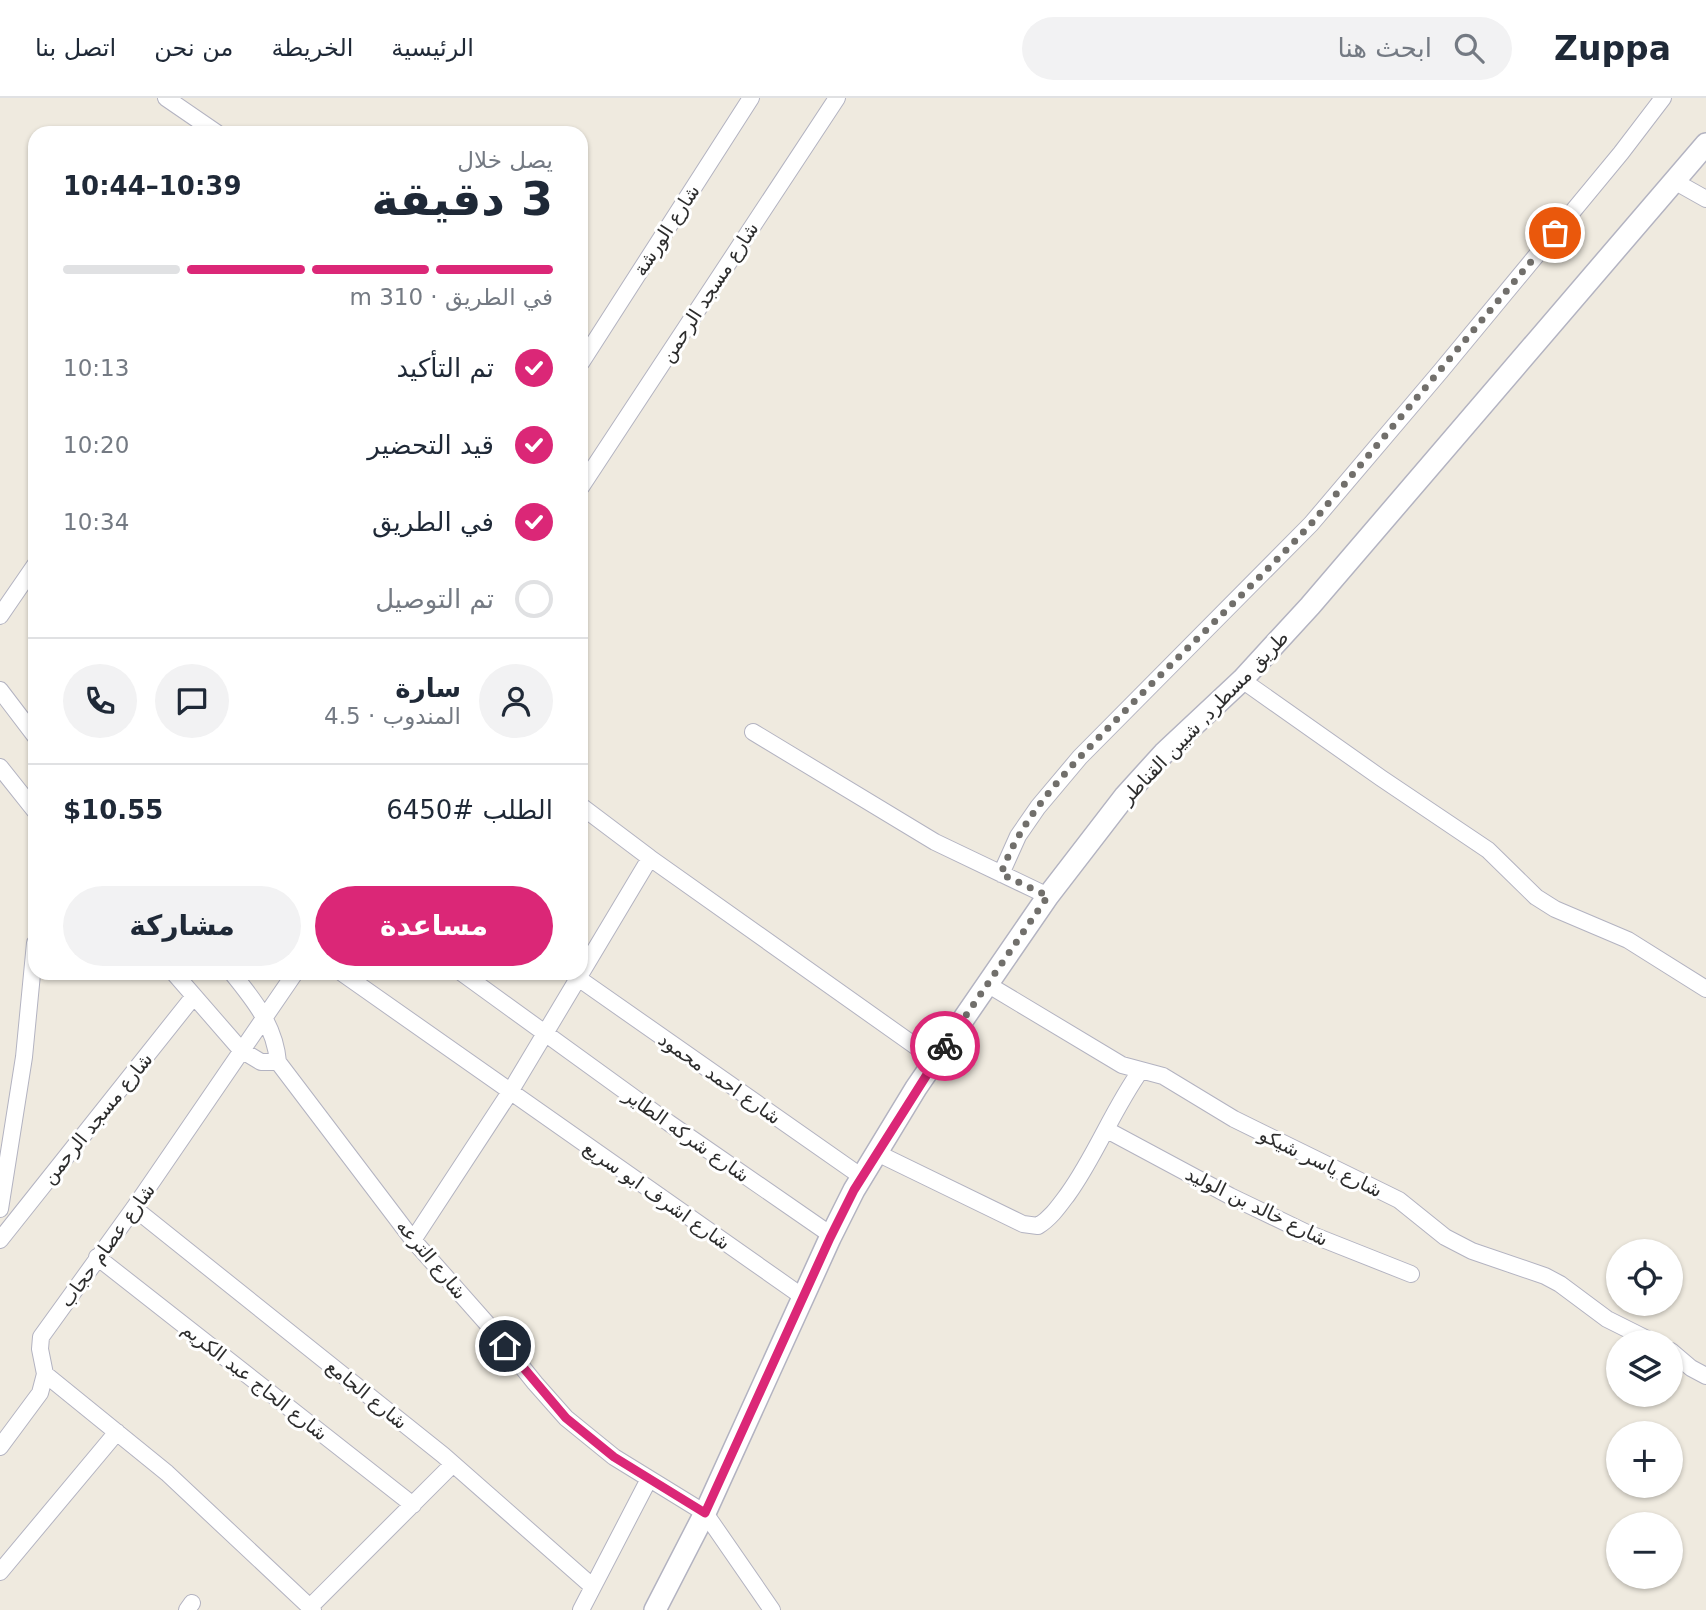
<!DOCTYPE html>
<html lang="ar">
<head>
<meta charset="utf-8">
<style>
	:root { --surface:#fff; --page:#f2f2f3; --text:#1f2937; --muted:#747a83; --line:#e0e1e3; --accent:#db2777 }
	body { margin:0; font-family:"DejaVu Sans",Vazirmatn,sans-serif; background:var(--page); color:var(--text); direction:rtl; height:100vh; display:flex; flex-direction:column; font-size:26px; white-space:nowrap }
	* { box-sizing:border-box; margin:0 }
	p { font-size:23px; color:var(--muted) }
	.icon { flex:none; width:38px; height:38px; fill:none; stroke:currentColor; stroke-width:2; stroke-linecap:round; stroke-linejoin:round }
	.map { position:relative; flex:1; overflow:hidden; direction:ltr }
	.side { position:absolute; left:28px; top:28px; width:560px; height:854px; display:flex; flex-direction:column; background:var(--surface); border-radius:21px; box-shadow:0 2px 5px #0004; direction:rtl }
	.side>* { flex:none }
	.buttons { position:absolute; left:1606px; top:1141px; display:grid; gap:14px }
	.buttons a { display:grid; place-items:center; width:77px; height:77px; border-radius:50%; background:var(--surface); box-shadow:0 2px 5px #0004; font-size:35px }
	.pin { position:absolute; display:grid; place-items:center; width:60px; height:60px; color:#fff; margin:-30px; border:4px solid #fff; border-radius:50%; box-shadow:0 2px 7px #0007 }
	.courier { position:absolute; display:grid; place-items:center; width:70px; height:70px; margin:-35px; border:5px solid #db2777; border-radius:50%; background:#fff; color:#222; box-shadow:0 2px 9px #0007 }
	.summary em { font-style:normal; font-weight:700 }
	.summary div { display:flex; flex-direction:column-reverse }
	.summary { display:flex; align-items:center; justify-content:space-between; height:119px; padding:0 35px }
	h1 { font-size:46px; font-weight:700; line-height:52px }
	.bar { display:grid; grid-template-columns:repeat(4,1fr); gap:10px 7px; align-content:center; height:84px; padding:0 35px }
	.bar i { height:9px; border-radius:5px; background:var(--line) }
	.bar .on { background:var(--accent) }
	.bar p { grid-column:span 4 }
	.line { display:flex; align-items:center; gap:18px; padding:0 35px; border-top:2px solid var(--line) }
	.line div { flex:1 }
	.round { display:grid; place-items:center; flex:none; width:74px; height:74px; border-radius:37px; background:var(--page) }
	ol { padding:0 35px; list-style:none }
	li { display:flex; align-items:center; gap:21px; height:77px }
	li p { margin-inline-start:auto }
	li .icon { padding:7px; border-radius:50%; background:var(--accent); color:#fff; stroke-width:4 }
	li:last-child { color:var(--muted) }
	li i { width:38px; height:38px; border:4px solid var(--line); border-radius:50% }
	.action { display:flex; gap:14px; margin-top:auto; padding:14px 35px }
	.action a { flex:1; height:80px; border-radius:42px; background:var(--accent); color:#fff; font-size:28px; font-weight:700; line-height:80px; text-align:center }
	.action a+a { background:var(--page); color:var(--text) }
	header { display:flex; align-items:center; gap:42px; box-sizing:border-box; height:98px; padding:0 35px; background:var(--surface); border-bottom:2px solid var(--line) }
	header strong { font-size:33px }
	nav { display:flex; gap:38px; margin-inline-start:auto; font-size:24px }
	.search { width:490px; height:63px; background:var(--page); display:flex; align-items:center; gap:18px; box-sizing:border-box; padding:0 24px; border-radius:38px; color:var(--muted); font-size:26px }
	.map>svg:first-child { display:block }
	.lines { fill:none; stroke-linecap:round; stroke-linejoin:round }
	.street-casing { stroke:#b3b3c1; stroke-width:18 }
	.secondary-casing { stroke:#b3b3c1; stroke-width:24 }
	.street { stroke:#fff; stroke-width:16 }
	.secondary { stroke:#fff; stroke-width:21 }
	.done { stroke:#716f6b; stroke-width:7; stroke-dasharray:0 12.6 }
	.route { stroke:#db2777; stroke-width:9 }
	.labels { text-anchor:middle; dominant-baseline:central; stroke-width:6; stroke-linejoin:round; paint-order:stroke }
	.street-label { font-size:19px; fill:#2d2d2d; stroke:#fff }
</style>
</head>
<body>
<header>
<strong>Zuppa</strong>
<div class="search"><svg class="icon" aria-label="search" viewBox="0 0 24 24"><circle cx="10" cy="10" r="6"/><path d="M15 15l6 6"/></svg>ابحث هنا</div>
<nav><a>الرئيسية</a><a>الخريطة</a><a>من نحن</a><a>اتصل بنا</a></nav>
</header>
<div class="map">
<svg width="1706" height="1512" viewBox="0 0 1706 1512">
	<rect width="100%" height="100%" fill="#efeadf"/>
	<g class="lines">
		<defs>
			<path id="street" d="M 166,0 L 217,35
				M 1674,83 L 1706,101
				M 581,265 L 751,0
				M 581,389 L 837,0
				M 0,518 L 35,467
				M 1242,582 L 1381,680 L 1488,752 L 1536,799 L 1555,811 L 1628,842 L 1706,891
				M 0,592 L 35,638
				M 753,634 L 935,744 L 1048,798
				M 0,669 L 35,713
				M 581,708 L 650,760 L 935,962
				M 1001,776 L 1018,738 L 1038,709 L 1080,659 L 1311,426 L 1440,274 L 1621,55 L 1663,0
				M 174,875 L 241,952 L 261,964 L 278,964
				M 232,875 C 254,902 275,928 278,964 L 413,1142 L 490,1229 L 535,1285 L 566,1320 L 614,1359 L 705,1415 L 772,1512
				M 342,875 L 803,1199
				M 462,875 L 669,1025 L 831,1137
				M 578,880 L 862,1079
				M 987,886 L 1122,967 L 1163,978 L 1234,1021 L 1399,1102 L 1445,1139 L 1472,1153 L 1545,1178 L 1560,1186 L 1607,1221 L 1653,1244
				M 1107,1032 L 1230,1098 L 1305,1134 L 1411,1176
				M 877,1055 L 1023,1126 L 1038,1128 C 1051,1120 1059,1108 1068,1096 C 1096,1057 1113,1011 1141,972
				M 134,1110 L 443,1357 L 593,1489
				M 0,1111 L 24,959 L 35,845
				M 0,1142 L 194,898
				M 413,1142 L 510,994 L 650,760
				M 97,1159 L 413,1407
				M 1671,1253 L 1691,1270 L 1706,1278
				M 45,1276 L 167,1375 L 313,1512
				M 0,1349 L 40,1295 L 45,1276 L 40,1251 L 41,1239 L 134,1110 L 295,875
				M 0,1474 L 117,1334
				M 310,1509 L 453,1366
				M 187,1512 L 192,1505
				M 581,1512 L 649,1381"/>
			<path id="secondary" d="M 655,1512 L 705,1415 L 830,1140 L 854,1092 L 916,990 L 1048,798 L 1125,698 L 1164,655 L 1242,582 L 1310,508 L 1706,46"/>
		</defs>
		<use href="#street" class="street-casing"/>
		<use href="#secondary" class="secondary-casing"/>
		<use href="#street" class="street"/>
		<use href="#secondary" class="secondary"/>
	</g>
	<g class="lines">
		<path class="done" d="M 945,948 L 1048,798 L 1001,776 C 1023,714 1074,665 1119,619 C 1182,554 1249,492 1311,426 L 1555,135"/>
		<path class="route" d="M 505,1248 L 566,1320 L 614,1359 L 705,1415 L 830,1140 L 854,1092 L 945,948"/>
	</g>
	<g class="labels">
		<g class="street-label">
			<text transform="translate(666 132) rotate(-57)">شارع الورشة</text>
			<text transform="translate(709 194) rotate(-57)">شارع مسجد الرحمن</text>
			<text transform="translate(1204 619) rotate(-46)">طريق مسطرد, شبين القناطر</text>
			<text transform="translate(720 980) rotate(35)">شارع احمد محمود</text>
			<text transform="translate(97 1020) rotate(-51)">شارع مسجد الرحمن</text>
			<text transform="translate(687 1037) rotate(35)">شارع شركه الطاير</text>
			<text transform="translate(1321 1064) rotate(26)">شارع ياسر شيكو</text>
			<text transform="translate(657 1097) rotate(35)">شارع اشرف ابو سريع</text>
			<text transform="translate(1257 1108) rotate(26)">شارع خالد بن الوليد</text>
			<text transform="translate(107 1147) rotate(-54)">شارع عصام حجاب</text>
			<text transform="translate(432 1161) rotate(50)">شارع الترعه</text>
			<text transform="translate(255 1283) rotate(38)">شارع الحاج عبد الكريم</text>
			<text transform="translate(367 1296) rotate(39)">شارع الجامع</text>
		</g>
	</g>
</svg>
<div class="buttons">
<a><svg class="icon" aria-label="locate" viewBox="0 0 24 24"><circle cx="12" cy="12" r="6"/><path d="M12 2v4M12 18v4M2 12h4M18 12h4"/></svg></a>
<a><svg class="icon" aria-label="layers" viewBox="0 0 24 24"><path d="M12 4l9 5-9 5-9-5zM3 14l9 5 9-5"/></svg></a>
<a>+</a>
<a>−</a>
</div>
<div class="pin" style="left:1555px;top:135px;background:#ea580c"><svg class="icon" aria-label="bag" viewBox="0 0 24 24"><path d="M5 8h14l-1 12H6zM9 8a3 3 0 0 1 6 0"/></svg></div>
<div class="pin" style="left:505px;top:1248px;background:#1f2937"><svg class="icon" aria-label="home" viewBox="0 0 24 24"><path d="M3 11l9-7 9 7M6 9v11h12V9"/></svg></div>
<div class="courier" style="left:945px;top:948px"><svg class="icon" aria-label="bike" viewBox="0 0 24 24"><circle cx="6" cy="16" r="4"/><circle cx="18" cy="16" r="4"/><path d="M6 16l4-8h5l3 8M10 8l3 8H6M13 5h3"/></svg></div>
<section class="side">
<div class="summary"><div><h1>3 دقيقة</h1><p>يصل خلال</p></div><em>10:39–10:44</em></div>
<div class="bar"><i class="on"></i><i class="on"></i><i class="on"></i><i></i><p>في الطريق · 310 m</p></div>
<ol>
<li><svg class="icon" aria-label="check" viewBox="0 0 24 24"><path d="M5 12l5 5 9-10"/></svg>تم التأكيد<p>10:13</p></li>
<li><svg class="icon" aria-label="check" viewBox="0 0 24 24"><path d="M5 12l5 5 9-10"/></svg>قيد التحضير<p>10:20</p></li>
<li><svg class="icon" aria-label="check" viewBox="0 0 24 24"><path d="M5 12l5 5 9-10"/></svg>في الطريق<p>10:34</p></li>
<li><i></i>تم التوصيل</li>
</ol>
<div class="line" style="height:126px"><a class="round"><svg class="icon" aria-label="person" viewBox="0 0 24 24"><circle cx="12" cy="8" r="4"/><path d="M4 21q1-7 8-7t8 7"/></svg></a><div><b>سارة</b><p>المندوب · 4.5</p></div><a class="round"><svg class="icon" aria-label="chat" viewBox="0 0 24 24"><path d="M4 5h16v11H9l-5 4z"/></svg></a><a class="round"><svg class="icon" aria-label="phone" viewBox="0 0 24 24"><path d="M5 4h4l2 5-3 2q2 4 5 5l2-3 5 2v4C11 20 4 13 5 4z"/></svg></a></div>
<div class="line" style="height:91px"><div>الطلب #6450</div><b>$10.55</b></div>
<div class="action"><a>مساعدة</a><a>مشاركة</a></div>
</section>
</div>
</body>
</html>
